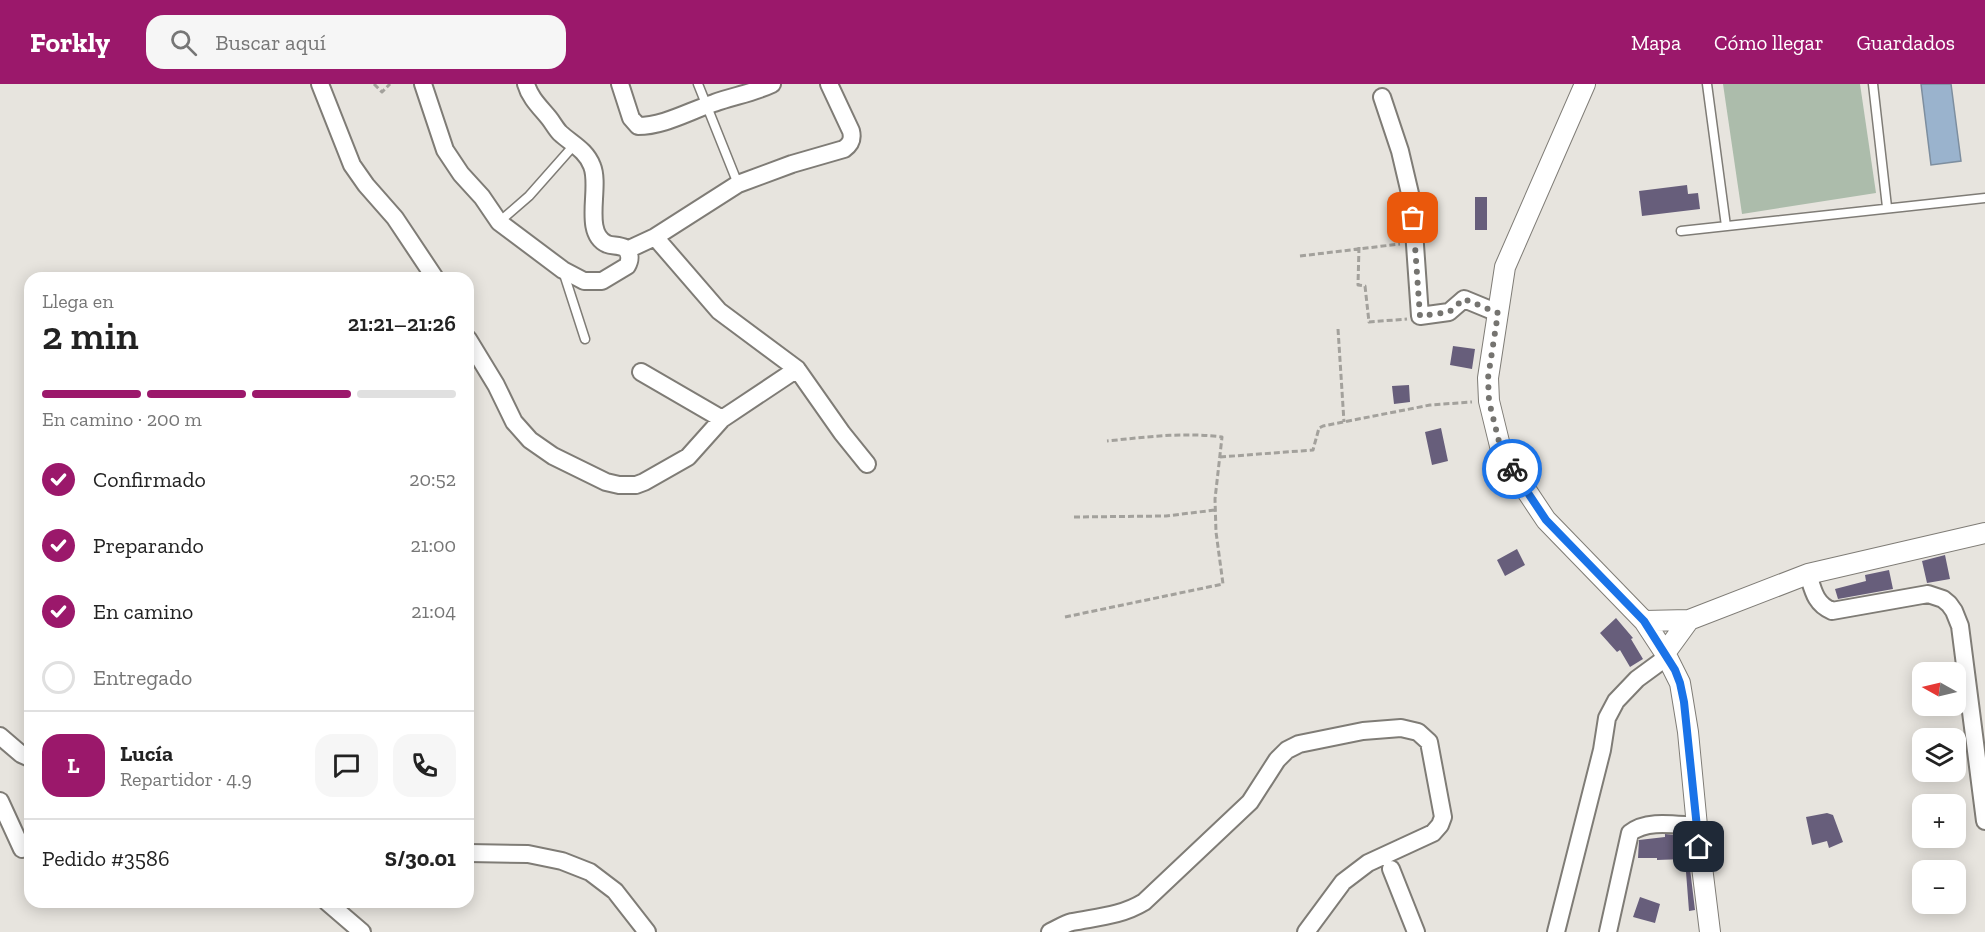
<!DOCTYPE html>
<html lang="es">
<head>
<meta charset="utf-8">
<style>
	:root { --surface:#fff; --page:#f6f6f6; --text:#222; --muted:#767676; --line:#e0e0e0; --accent:#9b186b }
	body { margin:0; font-family:"Zilla Slab",serif; background:var(--page); color:var(--text); height:100vh; display:flex; flex-direction:column; font-size:22px; white-space:nowrap }
	* { box-sizing:border-box; margin:0 }
	p { font-size:20px; color:var(--muted) }
	.icon { flex:none; width:33px; height:33px; fill:none; stroke:currentColor; stroke-width:2; stroke-linecap:round; stroke-linejoin:round }
	.map { position:relative; flex:1; overflow:hidden }
	.panel { position:absolute; left:24px; top:188px; width:450px; height:636px; display:flex; flex-direction:column; background:var(--surface); border-radius:18px; box-shadow:0 3px 15px #0003 }
	.panel>* { flex:none }
	.needle { width:39px; rotate:278deg }
	.buttons { position:absolute; left:1912px; top:578px; display:grid; gap:12px }
	.buttons a { display:grid; place-items:center; width:54px; height:54px; border-radius:12px; background:var(--surface); box-shadow:0 3px 15px #0003; font-size:30px }
	.pin { position:absolute; display:grid; place-items:center; width:51px; height:51px; color:#fff; margin:-26px; border-radius:12px; box-shadow:0 3px 9px #0006 }
	.courier { position:absolute; display:grid; place-items:center; width:60px; height:60px; margin:-30px; border:4px solid #1a73e8; border-radius:50%; background:#fff; color:#222; box-shadow:0 2px 8px #0007 }
	.summary em { font-style:normal; font-weight:600 }
	.summary div { display:flex; flex-direction:column-reverse }
	.summary { display:flex; align-items:center; justify-content:space-between; height:102px; padding:0 18px }
	h1 { font-size:39px; font-weight:600; line-height:45px }
	.bar { display:grid; grid-template-columns:repeat(4,1fr); gap:9px 6px; align-content:center; height:72px; padding:0 18px }
	.bar i { height:8px; border-radius:4px; background:var(--line) }
	.bar .current { background:var(--accent) }
	.bar p { grid-column:span 4 }
	.line { display:flex; align-items:center; gap:15px; padding:0 18px; border-top:2px solid var(--line) }
	.line div { flex:1 }
	.round { display:grid; place-items:center; flex:none; width:63px; height:63px; border-radius:18px; background:var(--page) }
	ol { padding:0 18px; list-style:none }
	li { display:flex; align-items:center; gap:18px; height:66px }
	li p { margin-inline-start:auto }
	li .icon { padding:6px; border-radius:50%; background:var(--accent); color:#fff; stroke-width:4 }
	li:last-child { color:var(--muted) }
	li i { width:33px; height:33px; border:3px solid var(--line); border-radius:50% }
	header { display:flex; align-items:center; gap:36px; box-sizing:border-box; height:84px; padding:0 30px; background:var(--accent); color:#fff }
	header strong { font-size:28px }
	nav { display:flex; gap:33px; margin-inline-start:auto; font-size:21px }
	.search { width:420px; height:54px; background:var(--page); display:flex; align-items:center; gap:15px; box-sizing:border-box; padding:0 21px; border-radius:18px; color:var(--muted); font-size:22px }
	.map>svg:first-child { display:block }
	.green { fill:#acbcab }
	.water { fill:#9ab3cd; stroke:#7d8e9f; stroke-width:1.5 }
	.building { fill:#675e7b }
	.lines { fill:none; stroke-linecap:round; stroke-linejoin:round }
	.service-casing { stroke:#7f7c76; stroke-width:11 }
	.minor-casing { stroke:#7f7c76; stroke-width:20 }
	.tertiary-casing { stroke:#7f7c76; stroke-width:22 }
	.path { stroke:#a3a19c; stroke-width:3; stroke-dasharray:6 3; stroke-linecap:butt }
	.service { stroke:#fff; stroke-width:8 }
	.minor { stroke:#fff; stroke-width:16 }
	.tertiary { stroke:#fff; stroke-width:20 }
	.done { stroke:#757470; stroke-width:6; stroke-dasharray:0 10.8 }
	.route { stroke:#1a73e8; stroke-width:8 }
</style>
</head>
<body>
<header>
<strong>Forkly</strong>
<div class="search"><svg class="icon" aria-label="search" viewBox="0 0 24 24"><circle cx="10" cy="10" r="6"/><path d="M15 15l6 6"/></svg>Buscar aquí</div>
<nav><a>Mapa</a><a>Cómo llegar</a><a>Guardados</a></nav>
</header>
<div class="map">
<svg width="1985" height="848" viewBox="0 0 1985 848">
	<rect width="100%" height="100%" fill="#e7e4de"/>
	<path class="green" d="M 1723,0 L 1860,0 L 1876,109 L 1742,130 Z"/>
	<path class="water" d="M 1921,0 L 1951,0 L 1961,77 L 1931,81 Z"/>
	<path class="building" d="M 1687,101 L 1688,110 L 1698,109 L 1700,125 L 1642,132 L 1639,107 Z
		M 1475,113 L 1487,113 L 1487,146 L 1475,146 Z
		M 1453,262 L 1475,265 L 1472,285 L 1450,281 Z
		M 1409,301 L 1410,318 L 1394,320 L 1392,302 Z
		M 1441,344 L 1448,377 L 1432,381 L 1425,348 Z
		M 1517,465 L 1525,481 L 1505,492 L 1497,476 Z
		M 1945,471 L 1950,495 L 1927,499 L 1922,477 Z
		M 1889,486 L 1893,505 L 1838,515 L 1835,505 L 1866,497 L 1865,491 Z
		M 1616,534 L 1633,554 L 1631,555 L 1643,575 L 1630,583 L 1620,566 L 1617,568 L 1600,549 Z
		M 1827,729 L 1833,731 L 1843,758 L 1829,764 L 1827,757 L 1812,761 L 1806,733 Z
		M 1665,750 L 1686,752 L 1695,826 L 1689,827 L 1685,775 L 1657,776 L 1657,774 L 1638,774 L 1639,756 L 1665,753 Z
		M 1640,813 L 1660,820 L 1655,839 L 1633,833 Z"/>
	<g class="lines">
		<defs>
			<path id="service" d="M 698,0 L 738,100
				M 1707,0 L 1726,142
				M 1873,0 L 1887,123
				M 499,138 L 529,112 L 575,60
				M 1681,147 L 1985,114
				M 563,187 L 585,255"/>
			<path id="minor" d="M 320,0 L 352,81 L 366,101 L 395,134 L 435,194
				M 423,0 L 445,66 L 461,90 L 482,113 L 499,138 L 563,186 L 584,197 L 602,197 L 627,182 C 631,175 630,169 625,164 C 619,161 612,162 607,160 C 582,149 601,103 592,82 C 586,66 572,60 560,49 C 556,45 553,39 549,34 C 540,23 530,14 526,0
				M 620,0 L 631,34 L 638,42 C 664,42 689,27 714,19 C 733,12 753,9 772,0
				M 1382,13 L 1400,67 L 1412,118 L 1420,232 L 1449,228 L 1464,215 L 1498,229
				M 655,153 L 719,227 L 797,285 L 842,349 L 867,380
				M 627,166 L 655,153 L 738,100 L 792,80 L 844,65 C 851,60 853,55 851,47 L 829,0
				M 468,255 L 496,301 L 514,338 L 530,356 L 553,372 L 606,398 L 619,401 L 636,401 L 644,398 L 688,373 L 722,335 L 797,285
				M 641,288 L 722,335
				M 1808,490 C 1813,506 1815,520 1832,527 L 1928,510 L 1943,515 L 1949,520 L 1954,527 L 1960,542 L 1985,737
				M 0,652 L 21,670 L 30,674
				M 0,717 L 22,765
				M 468,769 L 528,770 L 562,777 L 590,788 L 615,807 L 647,848
				M 1391,785 L 1416,848
				M 327,818 L 362,848
				M 1050,848 C 1057,845 1064,840 1072,838 C 1097,833 1121,832 1144,818 L 1250,718 L 1277,676 L 1287,666 L 1299,660 L 1363,647 L 1401,644 L 1418,648 L 1429,658 L 1443,733 L 1440,741 L 1433,749 L 1368,779 L 1343,798 L 1306,848
				M 1556,848 L 1602,666 L 1607,634 L 1616,617 L 1637,595 L 1667,573
				M 1608,848 L 1630,749 C 1647,735 1676,741 1697,742"/>
			<path id="tertiary" d="M 1585,0 L 1505,183 L 1488,294 L 1489,317 L 1502,370 L 1546,436 L 1644,537 L 1665,569 L 1680,599 L 1688,648 L 1697,742 L 1710,848
				M 1644,537 L 1689,536 L 1808,490 L 1985,449
				M 1665,569 L 1689,536"/>
		</defs>
		<use href="#service" class="service-casing"/>
		<use href="#minor" class="minor-casing"/>
		<use href="#tertiary" class="tertiary-casing"/>
		<path class="path" d="M 374,0 L 382,8 L 390,0
			M 1359,163 L 1358,201 L 1365,202 L 1369,238 L 1407,235
			M 1300,172 L 1400,160
			M 1338,245 L 1344,338
			M 1220,373 L 1313,366 L 1319,344 L 1323,342 L 1430,321 L 1472,318
			M 1074,433 L 1166,432 L 1215,426
			M 1065,533 L 1223,500 L 1216,448 L 1215,415 L 1222,353 C 1183,348 1146,353 1107,357"/>
		<use href="#service" class="service"/>
		<use href="#minor" class="minor"/>
		<use href="#tertiary" class="tertiary"/>
	</g>
	<g class="lines">
		<path class="done" d="M 1413,134 L 1420,232 L 1449,228 L 1464,215 L 1498,229 L 1488,294 L 1489,317 L 1502,370 L 1512,385"/>
		<path class="route" d="M 1512,385 L 1546,436 L 1644,537 L 1675,586 L 1680,599 L 1684,618 L 1699,763"/>
	</g>
</svg>
<div class="buttons">
<a><svg class="needle" viewBox="-14 -14 28 28"><path d="M0-13l5 13h-10z" fill="#e53935"/><path d="M0 13l5-13h-10z" fill="#767676"/></svg></a>
<a><svg class="icon" aria-label="layers" viewBox="0 0 24 24"><path d="M12 4l9 5-9 5-9-5zM3 14l9 5 9-5"/></svg></a>
<a>+</a>
<a>−</a>
</div>
<div class="pin" style="left:1413px;top:134px;background:#ea580c"><svg class="icon" aria-label="bag" viewBox="0 0 24 24"><path d="M5 8h14l-1 12H6zM9 8a3 3 0 0 1 6 0"/></svg></div>
<div class="pin" style="left:1699px;top:763px;background:#1f2937"><svg class="icon" aria-label="home" viewBox="0 0 24 24"><path d="M3 11l9-7 9 7M6 9v11h12V9"/></svg></div>
<div class="courier" style="left:1512px;top:385px"><svg class="icon" aria-label="bike" viewBox="0 0 24 24"><circle cx="6" cy="16" r="4"/><circle cx="18" cy="16" r="4"/><path d="M6 16l4-8h5l3 8M10 8l3 8H6M13 5h3"/></svg></div>
<section class="panel">
<div class="summary"><div><h1>2 min</h1><p>Llega en</p></div><em>21:21–21:26</em></div>
<div class="bar"><i class="current"></i><i class="current"></i><i class="current"></i><i></i><p>En camino · 200 m</p></div>
<ol>
<li><svg class="icon" aria-label="check" viewBox="0 0 24 24"><path d="M5 12l5 5 9-10"/></svg>Confirmado<p>20:52</p></li>
<li><svg class="icon" aria-label="check" viewBox="0 0 24 24"><path d="M5 12l5 5 9-10"/></svg>Preparando<p>21:00</p></li>
<li><svg class="icon" aria-label="check" viewBox="0 0 24 24"><path d="M5 12l5 5 9-10"/></svg>En camino<p>21:04</p></li>
<li><i></i>Entregado</li>
</ol>
<div class="line" style="height:108px"><b class="round" style="background:var(--accent);color:#fff">L</b><div><b>Lucía</b><p>Repartidor · 4.9</p></div><a class="round"><svg class="icon" aria-label="chat" viewBox="0 0 24 24"><path d="M4 5h16v11H9l-5 4z"/></svg></a><a class="round"><svg class="icon" aria-label="phone" viewBox="0 0 24 24"><path d="M5 4h4l2 5-3 2q2 4 5 5l2-3 5 2v4C11 20 4 13 5 4z"/></svg></a></div>
<div class="line" style="height:78px"><div>Pedido #3586</div><b>S/30.01</b></div>
</section>
</div>
</body>
</html>
